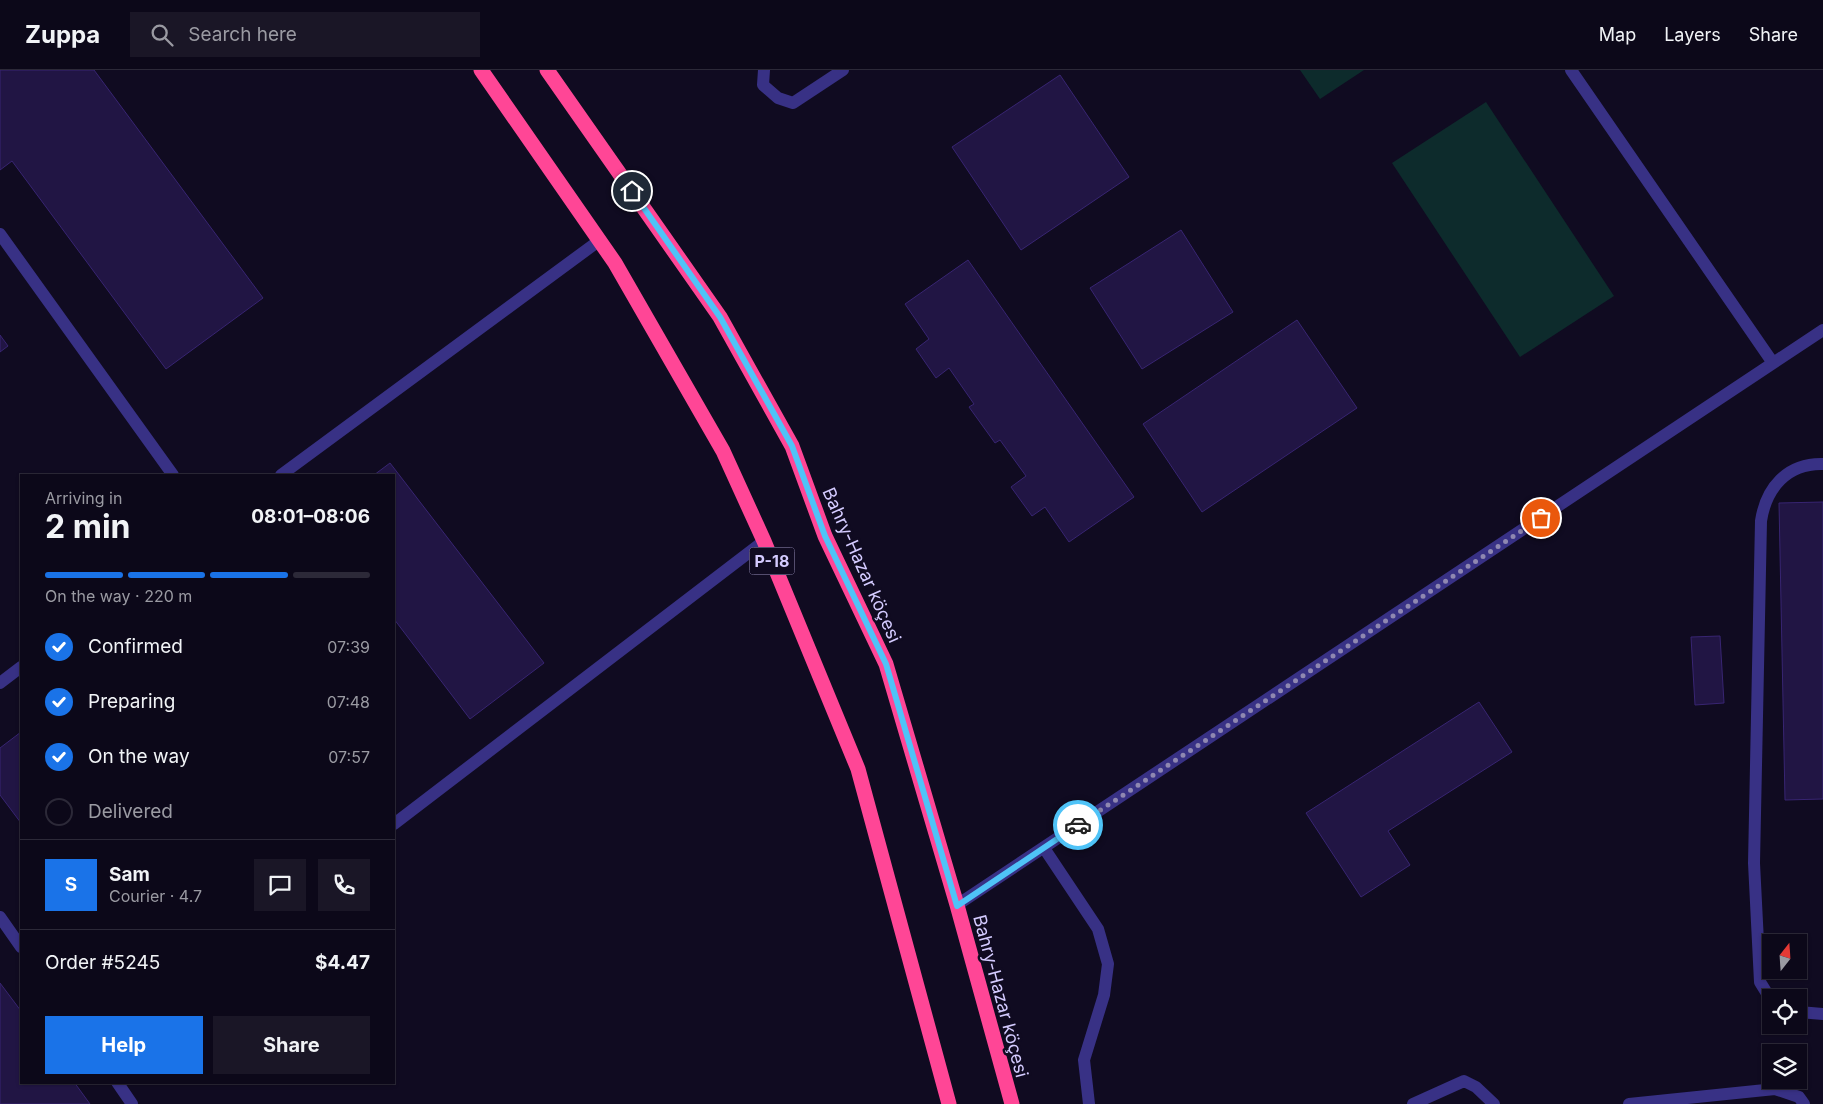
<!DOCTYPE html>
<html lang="en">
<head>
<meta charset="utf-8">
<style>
	:root { --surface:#0c0819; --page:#1a1626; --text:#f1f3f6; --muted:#9a9aa2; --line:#2c2938; --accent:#1a73e8 }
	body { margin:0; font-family:Inter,sans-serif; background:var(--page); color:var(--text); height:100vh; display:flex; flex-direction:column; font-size:19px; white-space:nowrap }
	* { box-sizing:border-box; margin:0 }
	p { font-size:16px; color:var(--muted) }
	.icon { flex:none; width:28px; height:28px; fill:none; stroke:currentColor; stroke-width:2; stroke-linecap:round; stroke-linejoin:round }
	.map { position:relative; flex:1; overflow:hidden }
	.drawer { position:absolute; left:20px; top:404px; width:375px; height:610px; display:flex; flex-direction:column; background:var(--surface); border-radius:0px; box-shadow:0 1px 4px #0004,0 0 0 1px var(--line) }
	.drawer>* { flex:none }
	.needle { width:32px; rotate:17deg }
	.buttons { position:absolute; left:1762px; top:864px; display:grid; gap:10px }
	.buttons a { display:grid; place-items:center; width:45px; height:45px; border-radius:0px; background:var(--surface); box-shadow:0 1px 4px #0004,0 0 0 1px var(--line); font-size:25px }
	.pin { position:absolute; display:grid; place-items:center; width:42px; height:42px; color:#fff; margin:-21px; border:2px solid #fff; border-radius:50%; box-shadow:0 1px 5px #0007 }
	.courier { position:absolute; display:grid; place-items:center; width:50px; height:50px; margin:-25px; border:4px solid #4fc3f7; border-radius:50%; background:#fff; color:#222; box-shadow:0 1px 6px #0007 }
	.head em { font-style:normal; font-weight:700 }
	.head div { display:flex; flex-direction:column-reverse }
	.head { display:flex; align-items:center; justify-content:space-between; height:85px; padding:0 25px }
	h1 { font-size:32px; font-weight:700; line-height:38px }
	.bar { display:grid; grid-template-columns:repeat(4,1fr); gap:8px 5px; align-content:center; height:60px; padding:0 25px }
	.bar i { height:6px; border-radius:4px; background:var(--line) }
	.bar .current { background:var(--accent) }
	.bar p { grid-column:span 4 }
	.line { display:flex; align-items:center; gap:12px; padding:0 25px; border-top:1px solid var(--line) }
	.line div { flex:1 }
	.round { display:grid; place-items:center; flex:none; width:52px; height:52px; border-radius:0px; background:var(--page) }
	ol { padding:0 25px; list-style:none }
	li { display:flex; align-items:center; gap:15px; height:55px }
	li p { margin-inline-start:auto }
	li .icon { padding:5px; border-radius:50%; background:var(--accent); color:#fff; stroke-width:4 }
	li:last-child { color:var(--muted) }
	li i { width:28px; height:28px; border:2px solid var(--line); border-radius:50% }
	.button { display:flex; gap:10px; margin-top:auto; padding:10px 25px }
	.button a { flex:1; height:58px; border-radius:0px; background:var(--accent); color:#fff; font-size:20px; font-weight:700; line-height:58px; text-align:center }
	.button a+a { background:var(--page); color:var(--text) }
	header { display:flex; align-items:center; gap:30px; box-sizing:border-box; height:70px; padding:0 25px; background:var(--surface); border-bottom:1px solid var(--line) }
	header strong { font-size:24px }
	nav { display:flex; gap:28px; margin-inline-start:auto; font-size:18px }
	.search { width:350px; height:45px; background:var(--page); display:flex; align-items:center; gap:12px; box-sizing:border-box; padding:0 18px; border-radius:0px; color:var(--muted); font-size:19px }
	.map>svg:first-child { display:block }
	.pitch { fill:#0d2b2c }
	.building { fill:#211544; stroke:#382572 }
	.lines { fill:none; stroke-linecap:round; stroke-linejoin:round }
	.minor { stroke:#383185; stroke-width:12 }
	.highway { stroke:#ff4696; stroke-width:15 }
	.done { stroke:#8f88b1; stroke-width:5; stroke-dasharray:0 9 }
	.route { stroke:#4fc3f7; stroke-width:6 }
	.labels { text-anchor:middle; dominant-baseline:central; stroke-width:5; stroke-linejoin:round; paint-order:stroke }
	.shield { fill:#100b21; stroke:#9991bc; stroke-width:1 }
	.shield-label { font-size:16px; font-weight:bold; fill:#d4cbff }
	.street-label { font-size:18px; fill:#d4cbff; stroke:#100b21 }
</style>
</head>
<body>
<header>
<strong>Zuppa</strong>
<div class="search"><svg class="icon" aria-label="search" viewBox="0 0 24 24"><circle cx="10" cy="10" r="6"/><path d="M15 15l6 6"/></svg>Search here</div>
<nav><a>Map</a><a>Layers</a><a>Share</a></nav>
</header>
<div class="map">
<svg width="1823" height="1034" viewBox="0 0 1823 1034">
	<rect width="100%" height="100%" fill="#100b21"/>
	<path class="pitch" d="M 1300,0 L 1364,0 L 1320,29 Z
		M 1486,32 L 1614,226 L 1520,287 L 1392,93 Z"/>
	<path class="building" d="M 0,0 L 94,0 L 263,228 L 166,299 L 12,91 L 0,100 Z
		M 1060,5 L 1129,107 L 1021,180 L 952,77 Z
		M 1181,160 L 1233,242 L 1142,299 L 1090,218 Z
		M 968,190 L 1134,427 L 1069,472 L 1045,437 L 1032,446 L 1011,417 L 1026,406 L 1000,370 L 995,373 L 969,337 L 974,334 L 949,298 L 936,308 L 916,279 L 929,269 L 905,234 Z
		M 1297,250 L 1357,338 L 1202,442 L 1143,354 Z
		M 0,265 L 8,276 L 0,282 Z
		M 390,393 L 544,593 L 470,649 L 394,549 L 394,405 L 374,405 Z
		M 1823,432 L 1823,729 L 1785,730 L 1779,433 Z
		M 1720,566 L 1724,633 L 1695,635 L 1691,567 Z
		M 1479,632 L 1512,682 L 1388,761 L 1410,795 L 1361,827 L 1306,743 Z
		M 21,662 L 21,753 L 0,725 L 0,678 Z
		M 0,913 L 21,941 L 21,1012 L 74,1012 L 90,1034 L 0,1034 Z"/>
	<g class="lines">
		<path class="minor" d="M 764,0 L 763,15 L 778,28 L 793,33 L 843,0
			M 1571,0 L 1773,293
			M 0,164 L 173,405
			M 281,405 L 600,170
			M 0,613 L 21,597
			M 394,754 L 764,471
			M 1044,778 L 1098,859 L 1108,894 L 1104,925 L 1084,990 L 1089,1034
			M 957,835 L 1823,260
			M 0,847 L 21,877
			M 1771,930 L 1760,912 L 1754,793 L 1761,451 C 1766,418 1787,393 1823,394
			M 1799,942 L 1823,944
			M 117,1012 L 132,1034
			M 1413,1034 L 1464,1011 L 1476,1017 L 1494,1034
			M 1629,1034 L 1775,1019 L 1799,1027 L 1804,1034"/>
		<path class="highway" d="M 481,0 L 615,193 L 723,381 L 764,471 L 858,699 L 949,1034
			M 547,0 L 720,247 L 792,376 L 825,466 L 886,594 L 957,835 L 1012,1034"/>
	</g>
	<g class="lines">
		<path class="done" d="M 1078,755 L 1541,448"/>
		<path class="route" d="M 632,121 L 720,247 L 792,376 L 825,466 L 886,594 L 957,836 L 1078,755"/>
	</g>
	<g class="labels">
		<rect class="shield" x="749.5" y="477.5" width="45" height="27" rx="4"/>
		<g class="shield-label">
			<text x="772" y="491">P-18</text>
		</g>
		<g class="street-label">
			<text transform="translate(862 495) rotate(66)">Bahry-Hazar köçesi</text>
			<text transform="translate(1001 926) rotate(75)">Bahry-Hazar köçesi</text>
		</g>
	</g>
</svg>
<div class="buttons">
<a><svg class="needle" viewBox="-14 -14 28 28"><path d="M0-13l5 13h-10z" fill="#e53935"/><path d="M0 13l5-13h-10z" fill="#9a9aa2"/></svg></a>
<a><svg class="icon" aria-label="locate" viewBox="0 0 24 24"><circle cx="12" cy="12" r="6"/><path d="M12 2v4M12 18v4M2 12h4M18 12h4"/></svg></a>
<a><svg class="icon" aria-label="layers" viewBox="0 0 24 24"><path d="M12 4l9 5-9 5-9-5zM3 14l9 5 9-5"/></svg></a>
</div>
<div class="pin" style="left:1541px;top:448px;background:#ea580c"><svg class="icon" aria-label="bag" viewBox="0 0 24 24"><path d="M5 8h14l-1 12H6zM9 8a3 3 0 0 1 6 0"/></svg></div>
<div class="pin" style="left:632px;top:121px;background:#1f2937"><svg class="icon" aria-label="home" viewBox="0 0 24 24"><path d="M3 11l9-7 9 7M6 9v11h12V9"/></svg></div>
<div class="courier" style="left:1078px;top:755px"><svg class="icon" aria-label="car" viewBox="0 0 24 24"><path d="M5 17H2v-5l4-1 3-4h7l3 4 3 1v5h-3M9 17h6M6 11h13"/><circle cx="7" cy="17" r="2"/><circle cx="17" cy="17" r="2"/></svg></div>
<section class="drawer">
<div class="head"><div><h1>2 min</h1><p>Arriving in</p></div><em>08:01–08:06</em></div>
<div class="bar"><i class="current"></i><i class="current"></i><i class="current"></i><i></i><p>On the way · 220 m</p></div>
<ol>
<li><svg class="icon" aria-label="check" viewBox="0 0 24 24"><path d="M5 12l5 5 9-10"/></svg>Confirmed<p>07:39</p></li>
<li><svg class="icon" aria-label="check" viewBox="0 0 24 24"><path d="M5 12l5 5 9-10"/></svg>Preparing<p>07:48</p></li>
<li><svg class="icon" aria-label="check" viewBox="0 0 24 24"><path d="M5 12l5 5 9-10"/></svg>On the way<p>07:57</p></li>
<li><i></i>Delivered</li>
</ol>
<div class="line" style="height:90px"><b class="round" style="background:var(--accent);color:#fff">S</b><div><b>Sam</b><p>Courier · 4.7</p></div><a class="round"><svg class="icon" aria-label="chat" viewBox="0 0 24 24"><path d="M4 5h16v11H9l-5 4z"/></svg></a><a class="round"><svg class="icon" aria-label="phone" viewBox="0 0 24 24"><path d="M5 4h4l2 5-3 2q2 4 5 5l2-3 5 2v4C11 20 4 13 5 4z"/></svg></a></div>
<div class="line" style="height:65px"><div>Order #5245</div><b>$4.47</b></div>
<div class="button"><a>Help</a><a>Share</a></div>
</section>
</div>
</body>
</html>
